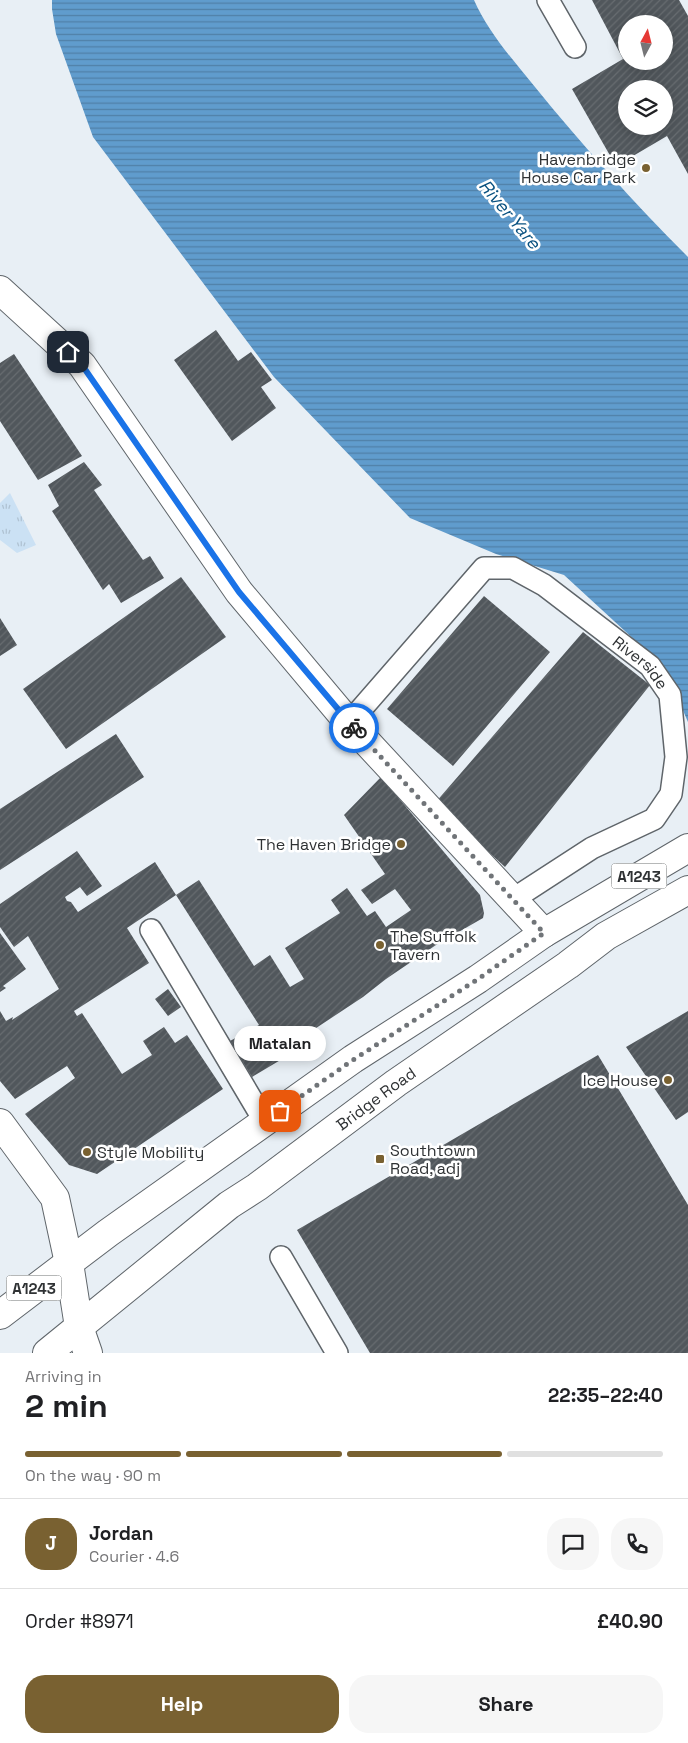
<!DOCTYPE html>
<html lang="en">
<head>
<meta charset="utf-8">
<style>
	:root { --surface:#fff; --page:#f6f6f6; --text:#202124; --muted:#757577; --line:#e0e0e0; --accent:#796131 }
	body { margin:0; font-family:"Space Grotesk",sans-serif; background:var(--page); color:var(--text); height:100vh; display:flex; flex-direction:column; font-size:19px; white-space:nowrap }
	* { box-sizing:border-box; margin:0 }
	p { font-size:16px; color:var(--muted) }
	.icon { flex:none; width:28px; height:28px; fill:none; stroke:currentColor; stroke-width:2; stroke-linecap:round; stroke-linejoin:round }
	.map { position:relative; height:1353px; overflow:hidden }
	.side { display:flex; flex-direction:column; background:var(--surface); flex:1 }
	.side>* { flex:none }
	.needle { width:32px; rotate:7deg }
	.fabs { position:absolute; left:618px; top:15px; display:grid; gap:10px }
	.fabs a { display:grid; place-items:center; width:55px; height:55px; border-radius:50%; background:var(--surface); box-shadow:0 2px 12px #0003; font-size:25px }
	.pin { position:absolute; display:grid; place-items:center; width:42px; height:42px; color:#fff; margin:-21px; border-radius:10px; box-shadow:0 2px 8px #0006 }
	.courier { position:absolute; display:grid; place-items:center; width:50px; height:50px; margin:-25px; border:4px solid #1a73e8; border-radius:50%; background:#fff; color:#222; box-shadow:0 1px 6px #0007 }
	.bubble { position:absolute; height:35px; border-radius:18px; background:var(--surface); box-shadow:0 2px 12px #0003; font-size:16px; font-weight:600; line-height:35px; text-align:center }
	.head em { font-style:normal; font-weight:600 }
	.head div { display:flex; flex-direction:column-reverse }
	.head { display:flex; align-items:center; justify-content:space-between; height:85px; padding:0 25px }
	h1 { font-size:32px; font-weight:600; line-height:38px }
	.bar { display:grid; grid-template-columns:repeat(4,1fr); gap:8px 5px; align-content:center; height:60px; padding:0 25px }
	.bar i { height:6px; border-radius:4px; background:var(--line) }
	.bar .active { background:var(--accent) }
	.bar p { grid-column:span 4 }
	.line { display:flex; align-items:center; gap:12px; padding:0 25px; border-top:1px solid var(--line) }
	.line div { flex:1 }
	.round { display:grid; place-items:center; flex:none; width:52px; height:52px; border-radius:20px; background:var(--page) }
	.primary-button { display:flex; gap:10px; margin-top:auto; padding:10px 25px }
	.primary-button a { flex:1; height:58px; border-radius:20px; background:var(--accent); color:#fff; font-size:20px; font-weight:600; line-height:58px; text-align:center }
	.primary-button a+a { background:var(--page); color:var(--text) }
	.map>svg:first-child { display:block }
	.grass { fill:url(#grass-tufts) }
	.water { fill:url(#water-rules) }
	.building { fill:url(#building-hatch); fill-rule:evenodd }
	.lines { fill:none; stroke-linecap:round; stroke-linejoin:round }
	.lane-casing { stroke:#5f656a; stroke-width:24 }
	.street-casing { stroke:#5f656a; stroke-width:30 }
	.secondary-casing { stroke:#5f656a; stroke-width:30 }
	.primary-casing { stroke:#5f656a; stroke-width:30 }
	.lane { stroke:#fff; stroke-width:21 }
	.street { stroke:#fff; stroke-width:28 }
	.secondary { stroke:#fff; stroke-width:28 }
	.primary { stroke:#fff; stroke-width:28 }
	.done { stroke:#707478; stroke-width:5; stroke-dasharray:0 9 }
	.route { stroke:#1a73e8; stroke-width:6 }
	.poi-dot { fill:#796131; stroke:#fff; stroke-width:2 }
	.labels { text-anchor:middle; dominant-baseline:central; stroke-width:5; stroke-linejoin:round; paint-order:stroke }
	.shield { fill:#fff; stroke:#6d7071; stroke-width:1 }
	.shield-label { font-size:15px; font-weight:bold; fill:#2f3234 }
	.poi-label { font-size:16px; fill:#2f3234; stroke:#fff; text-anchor:end }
	.street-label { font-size:16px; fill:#2f3234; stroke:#fff }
	.water-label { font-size:18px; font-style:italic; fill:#0a5281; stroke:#fff }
</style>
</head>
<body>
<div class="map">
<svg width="688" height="1353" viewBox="0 0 688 1353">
	<defs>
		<pattern id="grass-tufts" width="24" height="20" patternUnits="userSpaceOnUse" patternTransform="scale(1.25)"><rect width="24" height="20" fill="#cbe1f4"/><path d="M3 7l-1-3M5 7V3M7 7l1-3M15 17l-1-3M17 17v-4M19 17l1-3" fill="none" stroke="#afc2d2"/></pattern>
		<pattern id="water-rules" width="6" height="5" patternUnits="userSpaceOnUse" patternTransform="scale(1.25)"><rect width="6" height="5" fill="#609ccd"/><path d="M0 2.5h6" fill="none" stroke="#5080a7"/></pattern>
		<pattern id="building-hatch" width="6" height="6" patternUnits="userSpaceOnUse" patternTransform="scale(1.25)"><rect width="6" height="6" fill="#51575c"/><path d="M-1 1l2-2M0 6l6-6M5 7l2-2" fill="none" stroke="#676c70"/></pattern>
	</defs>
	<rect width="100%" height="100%" fill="#e8eff5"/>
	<path class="grass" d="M 10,493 L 36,545 L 17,553 L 0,540 L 0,503 Z"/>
	<path class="water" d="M 52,0 L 474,0 C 488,32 513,60 535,87 C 583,146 634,203 688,257 L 688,722 L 664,667 L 564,575 L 496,554 L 410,518 L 274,377 L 93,137 L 56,34 L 52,9 Z"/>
	<path class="building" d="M 592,0 L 679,0 L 688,16 L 688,174 L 667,136 L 616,166 L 572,89 L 623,59 ZM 626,24 L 664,24 L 664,61 L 626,61 ZM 626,89 L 664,89 L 664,126 L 626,126 Z
		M 216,330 L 238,361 L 251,352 L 272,380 L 261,387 L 276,408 L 232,441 L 174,360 Z
		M 14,354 L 82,456 L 38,480 L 0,421 L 0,363 Z
		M 84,462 L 102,485 L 94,490 L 143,560 L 150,556 L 164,578 L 121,603 L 109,584 L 103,590 L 52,511 L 59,506 L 48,485 Z
		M 181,577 L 226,637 L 66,749 L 23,689 Z
		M 484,596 L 550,652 L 453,766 L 387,709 Z
		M 0,618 L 17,645 L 0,656 Z
		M 583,632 L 650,685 L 505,867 L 435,803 Z
		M 116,734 L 144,777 L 0,870 L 0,809 Z
		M 381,777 L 480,895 L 484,913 L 483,918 L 436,945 L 386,979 L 363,997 L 301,1038 L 304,1046 L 252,1077 L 230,1041 L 259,1025 L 176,895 L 199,880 L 254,966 L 270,955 L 290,987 L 304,979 L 285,948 L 340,913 L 331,900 L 347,888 L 367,916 L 375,911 L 386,927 L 411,910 L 395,889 L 372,904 L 361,890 L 385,874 L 344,815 Z
		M 77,851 L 102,886 L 87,896 L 80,887 L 65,897 L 67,901 L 71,902 L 78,912 L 155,862 L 176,895 L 127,928 L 149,963 L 74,1011 L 77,1016 L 82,1013 L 122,1074 L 152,1055 L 143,1041 L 164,1027 L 175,1043 L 187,1035 L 223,1089 L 97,1174 L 69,1165 L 25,1114 L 75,1078 L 67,1066 L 15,1099 L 0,1081 L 0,1011 L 6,1021 L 13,1017 L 12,1020 L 59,989 L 28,936 L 14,947 L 0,927 L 0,904 Z
		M 0,933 L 26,969 L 3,986 L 6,988 L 0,992 Z
		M 168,989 L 181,1007 L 168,1016 L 155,999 Z
		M 688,1011 L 688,1112 L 676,1120 L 626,1047 Z
		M 598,1055 L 688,1205 L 688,1353 L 370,1353 L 297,1230 Z"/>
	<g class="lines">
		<defs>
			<g id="lane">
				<path d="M 548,0 L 575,47"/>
				<path id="s1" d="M 349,723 L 484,568 L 513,568 L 544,585 L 650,666 L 670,695 L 676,757 L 671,794 L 654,819 L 592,848 L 512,900"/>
				<path d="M 151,930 L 265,1122"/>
				<path d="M 281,1257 L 337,1353"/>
			</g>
			<path id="street" d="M 0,290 L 82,365 L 239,592 L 349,723 L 544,933"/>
			<path id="secondary" d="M 0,1123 L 55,1198 L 69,1263 L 79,1327 L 88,1353"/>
			<g id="primary">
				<path d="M 0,1315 L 108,1233 L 353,1059 L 478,979 L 544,933 L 688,848"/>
				<path id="s2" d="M 47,1353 L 229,1205 L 257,1187 L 396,1083 L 568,965 L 606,936 L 688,890"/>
			</g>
		</defs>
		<use href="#lane" class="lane-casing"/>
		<use href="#street" class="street-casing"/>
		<use href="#secondary" class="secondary-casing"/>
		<use href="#primary" class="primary-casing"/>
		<use href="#lane" class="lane"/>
		<use href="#street" class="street"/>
		<use href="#secondary" class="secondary"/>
		<use href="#primary" class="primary"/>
	</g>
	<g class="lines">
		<path class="done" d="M 280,1111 L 353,1060 L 478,979 L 544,933 L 354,728"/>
		<path class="route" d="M 68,352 L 82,365 L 239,592 L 354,728"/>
	</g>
	<g class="poi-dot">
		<circle cx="646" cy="168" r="5"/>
		<circle cx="401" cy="844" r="5"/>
		<circle cx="380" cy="945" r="5"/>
		<circle cx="668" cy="1080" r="5"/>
		<circle cx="87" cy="1152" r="5"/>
		<rect x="375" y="1154" width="10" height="10" rx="2.5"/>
	</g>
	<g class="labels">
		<g class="shield">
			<rect x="611.5" y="863.5" width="55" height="25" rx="4"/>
			<rect x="6.5" y="1275.5" width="55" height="25" rx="4"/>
		</g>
		<g class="shield-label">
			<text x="639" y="876">A1243</text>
			<text x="34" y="1288">A1243</text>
		</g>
		<g class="poi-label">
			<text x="636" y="159">Havenbridge<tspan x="636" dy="18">House Car Park</tspan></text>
			<text x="391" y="844">The Haven Bridge</text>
			<text x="390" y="936" text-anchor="start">The Suffolk<tspan x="390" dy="18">Tavern</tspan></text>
			<text x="658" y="1080">Ice House</text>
			<text x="390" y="1150" text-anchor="start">Southtown<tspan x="390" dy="18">Road, adj</tspan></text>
			<text x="97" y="1152" text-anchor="start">Style Mobility</text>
		</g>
		<g class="street-label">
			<text stroke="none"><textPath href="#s1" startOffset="394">Riverside</textPath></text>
			<text stroke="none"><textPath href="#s2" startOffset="416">Bridge Road</textPath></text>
		</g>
		<g class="water-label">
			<text transform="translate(510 214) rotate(50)">River Yare</text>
		</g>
	</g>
</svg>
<div class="fabs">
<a><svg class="needle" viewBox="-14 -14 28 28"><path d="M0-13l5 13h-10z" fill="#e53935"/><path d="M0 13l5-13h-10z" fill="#757577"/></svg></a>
<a><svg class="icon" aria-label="layers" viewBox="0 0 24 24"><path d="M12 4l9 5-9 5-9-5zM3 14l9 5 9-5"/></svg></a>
</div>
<div class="pin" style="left:280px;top:1111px;background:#ea580c"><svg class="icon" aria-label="bag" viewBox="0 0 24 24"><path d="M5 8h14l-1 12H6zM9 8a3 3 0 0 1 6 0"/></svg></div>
<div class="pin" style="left:68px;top:352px;background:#1f2937"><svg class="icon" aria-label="home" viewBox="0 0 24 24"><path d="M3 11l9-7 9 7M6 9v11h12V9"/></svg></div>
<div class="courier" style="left:354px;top:728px"><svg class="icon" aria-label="bike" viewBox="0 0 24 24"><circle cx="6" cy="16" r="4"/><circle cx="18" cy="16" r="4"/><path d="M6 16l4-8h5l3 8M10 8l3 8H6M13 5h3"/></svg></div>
<div class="bubble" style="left:234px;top:1026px;width:92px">Matalan</div>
</div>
<section class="side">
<div class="head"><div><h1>2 min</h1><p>Arriving in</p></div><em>22:35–22:40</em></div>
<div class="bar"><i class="active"></i><i class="active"></i><i class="active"></i><i></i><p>On the way · 90 m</p></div>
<div class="line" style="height:90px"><b class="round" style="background:var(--accent);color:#fff">J</b><div><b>Jordan</b><p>Courier · 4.6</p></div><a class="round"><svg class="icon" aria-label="chat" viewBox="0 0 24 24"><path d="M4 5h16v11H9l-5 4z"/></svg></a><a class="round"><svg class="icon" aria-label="phone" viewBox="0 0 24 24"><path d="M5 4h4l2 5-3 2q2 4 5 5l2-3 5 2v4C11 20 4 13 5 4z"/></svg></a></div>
<div class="line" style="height:65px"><div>Order #8971</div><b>£40.90</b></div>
<div class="primary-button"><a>Help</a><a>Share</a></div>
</section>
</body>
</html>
